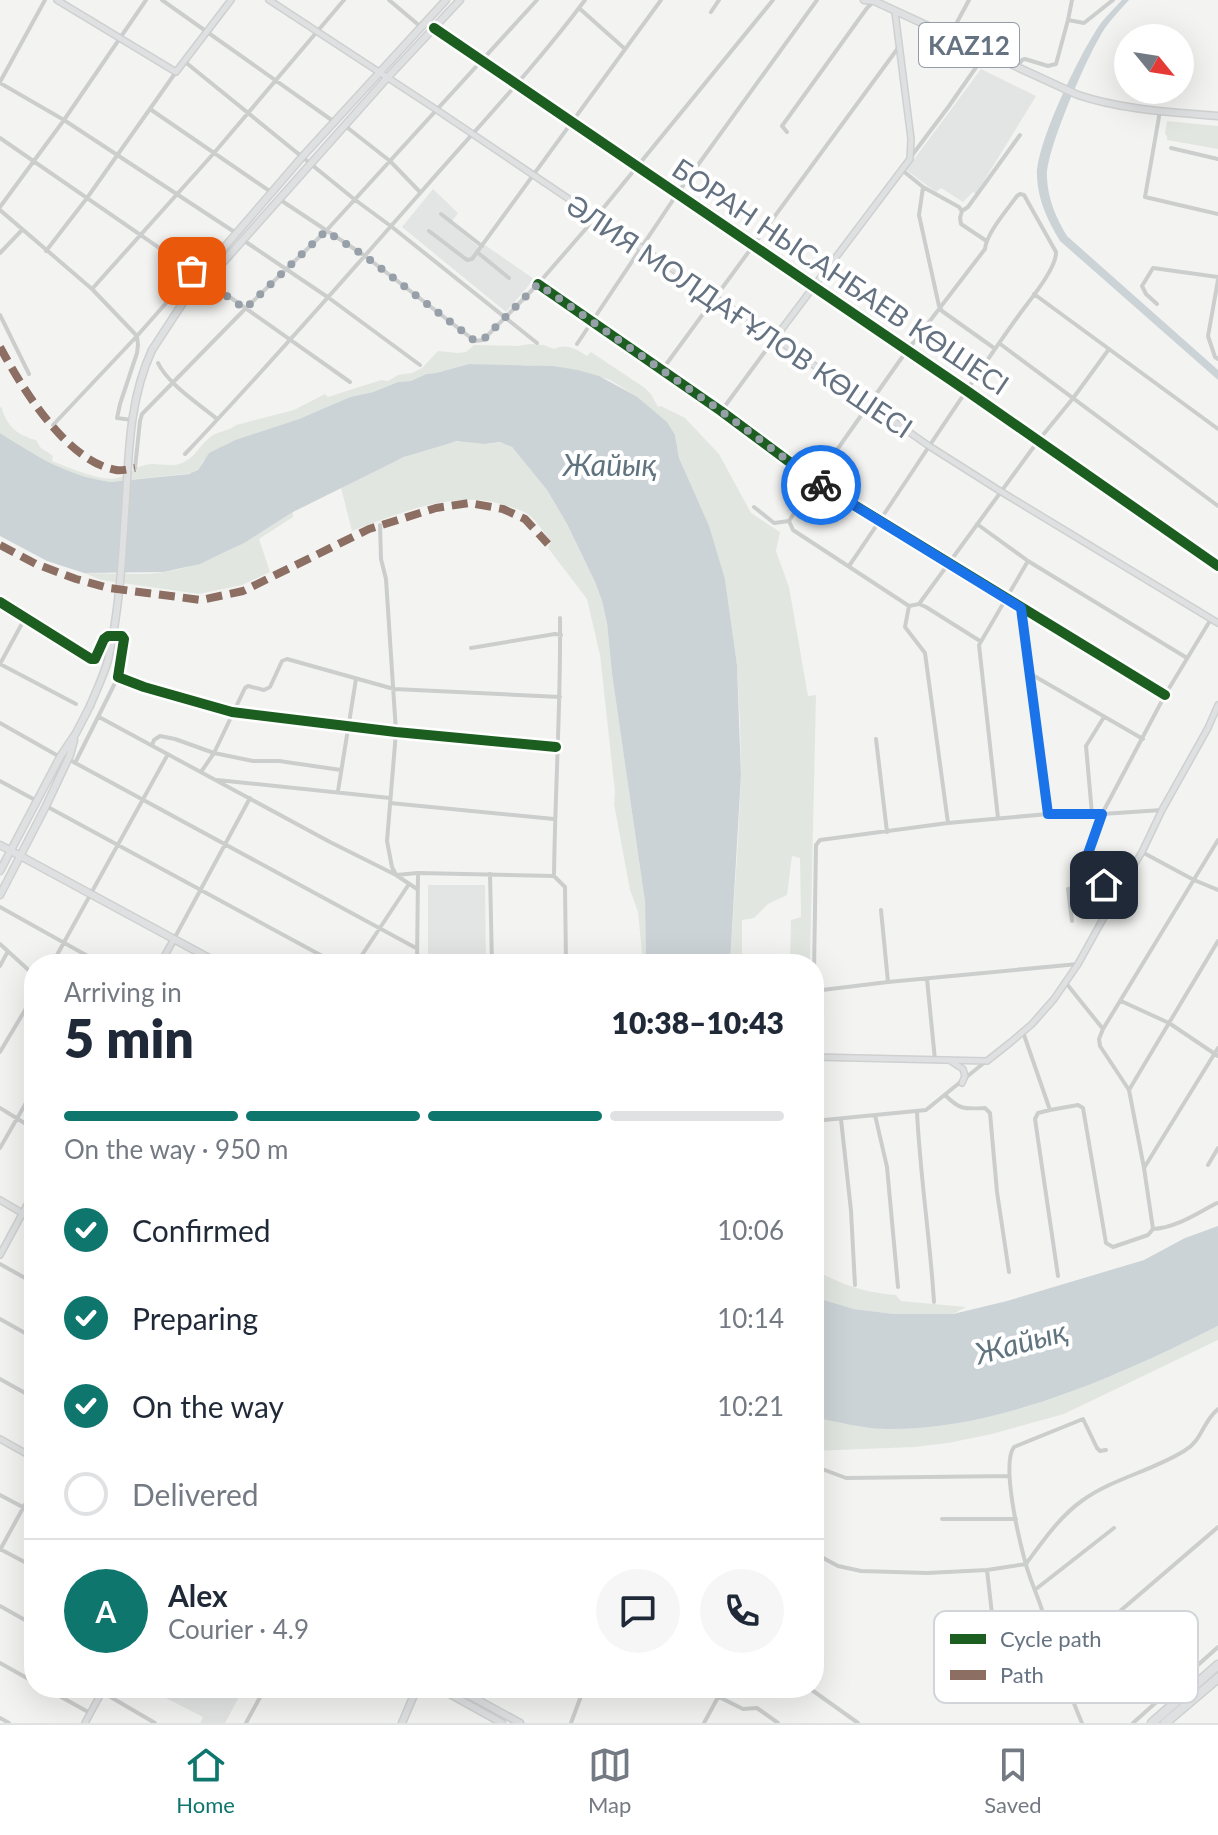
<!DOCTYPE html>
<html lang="en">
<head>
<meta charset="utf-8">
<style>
	:root { --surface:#fff; --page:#f6f6f7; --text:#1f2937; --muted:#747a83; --line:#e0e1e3; --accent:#0f766e }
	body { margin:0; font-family:Lato,sans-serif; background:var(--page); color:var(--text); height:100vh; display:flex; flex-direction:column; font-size:30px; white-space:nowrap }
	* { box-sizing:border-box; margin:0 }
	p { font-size:26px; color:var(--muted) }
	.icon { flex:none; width:44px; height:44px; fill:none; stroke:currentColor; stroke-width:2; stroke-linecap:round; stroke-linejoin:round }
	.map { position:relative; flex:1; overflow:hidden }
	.sheet { position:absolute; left:24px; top:954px; width:800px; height:744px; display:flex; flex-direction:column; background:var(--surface); border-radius:32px; box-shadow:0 8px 32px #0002 }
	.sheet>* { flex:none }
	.needle { width:52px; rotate:120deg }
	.controls { position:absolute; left:1114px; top:24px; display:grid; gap:16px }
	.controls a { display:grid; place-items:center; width:80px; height:80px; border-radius:50%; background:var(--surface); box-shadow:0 8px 32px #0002; font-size:40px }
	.pin { position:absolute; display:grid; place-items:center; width:68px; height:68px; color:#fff; margin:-34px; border-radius:16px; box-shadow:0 4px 12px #0006 }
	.courier { position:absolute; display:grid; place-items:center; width:80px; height:80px; margin:-40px; border:6px solid #1a73e8; border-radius:50%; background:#fff; color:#222; box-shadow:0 2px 10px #0007 }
	.head em { font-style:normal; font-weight:800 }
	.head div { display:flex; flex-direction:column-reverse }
	.head { display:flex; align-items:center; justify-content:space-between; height:136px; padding:0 40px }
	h1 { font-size:52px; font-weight:800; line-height:60px }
	.bar { display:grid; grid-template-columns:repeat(4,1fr); gap:12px 8px; align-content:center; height:96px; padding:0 40px }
	.bar i { height:10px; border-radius:6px; background:var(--line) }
	.bar .current { background:var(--accent) }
	.bar p { grid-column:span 4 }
	.line { display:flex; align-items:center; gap:20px; padding:0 40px; border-top:2px solid var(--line) }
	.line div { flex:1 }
	.round { display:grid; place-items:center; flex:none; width:84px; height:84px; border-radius:42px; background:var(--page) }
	ol { padding:0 40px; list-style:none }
	li { display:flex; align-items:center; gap:24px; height:88px }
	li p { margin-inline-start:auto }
	li .icon { padding:8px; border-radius:50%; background:var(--accent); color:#fff; stroke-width:4 }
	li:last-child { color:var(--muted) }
	li i { width:44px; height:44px; border:4px solid var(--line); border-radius:50% }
	.tabs { display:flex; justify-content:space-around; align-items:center; height:112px; border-top:2px solid var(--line); background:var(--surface); font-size:22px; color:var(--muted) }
	.tabs a { display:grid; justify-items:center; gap:4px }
	.tabs .current { color:var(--accent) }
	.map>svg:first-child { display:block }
	.built { fill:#e3e5e4 }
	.green { fill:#e2e6e0 }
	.water { fill:#ccd3d7 }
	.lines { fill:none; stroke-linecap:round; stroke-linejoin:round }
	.secondary-casing { stroke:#cfd0d0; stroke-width:8 }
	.primary-casing { stroke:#cfd0d0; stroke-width:9 }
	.highway-casing { stroke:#cfd0d0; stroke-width:11 }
	.street { stroke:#cccdcd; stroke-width:4 }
	.secondary { stroke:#dfe0e1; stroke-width:5 }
	.primary { stroke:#dfe0e1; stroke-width:6 }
	.highway { stroke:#dfe0e1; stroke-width:8 }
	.primary-bridge-casing { stroke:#cfd0d0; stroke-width:9; stroke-linecap:butt }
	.primary-bridge { stroke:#dfe0e1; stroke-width:6 }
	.quiet { stroke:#8d6e63; stroke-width:8; stroke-dasharray:16 8; stroke-linecap:butt }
	.cycleway-casing { stroke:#fff; stroke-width:15 }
	.cycleway { stroke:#1b5e20; stroke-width:10 }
	.done { stroke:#97a0a9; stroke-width:8; stroke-dasharray:0 14.4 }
	.route { stroke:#1a73e8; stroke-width:10 }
	.labels { text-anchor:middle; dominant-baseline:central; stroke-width:8; stroke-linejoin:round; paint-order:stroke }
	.shield { fill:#fff; stroke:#939ca7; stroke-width:2 }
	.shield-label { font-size:26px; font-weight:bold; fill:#657281 }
	.street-label { font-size:28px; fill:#657281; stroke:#fff }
	.water-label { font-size:30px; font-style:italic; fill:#60747f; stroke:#fff }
	.key { fill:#fff; stroke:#d1d5d9; stroke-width:2 }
	.key-label { font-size:22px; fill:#657281 }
</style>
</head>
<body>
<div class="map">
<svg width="1218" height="1723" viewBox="0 0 1218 1723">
	<rect width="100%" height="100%" fill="#f3f4f2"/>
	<path class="built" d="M 981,69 L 1036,96 L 976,194 L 973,192 L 963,202 L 941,188 L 936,192 L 906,170 Z
		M 433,189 L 458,213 L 451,223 L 480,248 L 485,245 L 534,279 L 506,312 L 402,227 Z
		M 428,885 L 485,885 L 486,964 L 448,964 L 447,959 L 428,959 Z
		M 167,1688 L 244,1688 L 225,1723 L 200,1723 L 203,1717 L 162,1696 Z"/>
	<path class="green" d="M 1167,121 L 1218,126 L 1218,149 L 1167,140 L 1167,136 L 1165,134 Z
		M 530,344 L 544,345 L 554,349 C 567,343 576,349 587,356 L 591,352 L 645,388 L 651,394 L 658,407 L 661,406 L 685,418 L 719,454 L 751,513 L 780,532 L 776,551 L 789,587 L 808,696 L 816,695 L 810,964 L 790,964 L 791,920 L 801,917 L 800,858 L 792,856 L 787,895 L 768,904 L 754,918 L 742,920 L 742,957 L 746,964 L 730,964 L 738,840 L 741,775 L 740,724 L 737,665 L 725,579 L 695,497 L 679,458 L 675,435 L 636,396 L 610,380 L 578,370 L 529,365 L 510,366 L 469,364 L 436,373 L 426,374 L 411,381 L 398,382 L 373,392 L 350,397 L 299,419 L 235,440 L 223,446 L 203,461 L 198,470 L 194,473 L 110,482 L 98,480 L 62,470 L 28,451 L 0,433 L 0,407 L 2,408 C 6,426 19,436 36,440 L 41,448 L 53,456 L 52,461 C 67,467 103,482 117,478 C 127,476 135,467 145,465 C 156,462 169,468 182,463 C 194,458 199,447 209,438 C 216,431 228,432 236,425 L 294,410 L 325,394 L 328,397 L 381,380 L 388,381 L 398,375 L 412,373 L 422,368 L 438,351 L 458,353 L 466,352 L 474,345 L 517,346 Z
		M 466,441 L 485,444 L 504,442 L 512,447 L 547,490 L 567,524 L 595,582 L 602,601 L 607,623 L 612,674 L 645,902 L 646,964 L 643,964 L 638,912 L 630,890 L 614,804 L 615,792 L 600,655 L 587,599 L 548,548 L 551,541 C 543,532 535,518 526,513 C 521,510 514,508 508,506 C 457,488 400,513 352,531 L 341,488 C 375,471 428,441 466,441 Z
		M 293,512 L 293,517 L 259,539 L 270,572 L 242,585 L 199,594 L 101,580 L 84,573 C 111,573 139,576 165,572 C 213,564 253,538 293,512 Z
		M 814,1270 C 844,1285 862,1292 896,1295 L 901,1301 L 966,1307 L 953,1314 L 894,1314 L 854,1309 L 814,1297 Z
		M 1218,1326 L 1218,1340 L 1064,1414 L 992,1434 L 948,1443 L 914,1447 L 814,1451 L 814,1418 C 838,1420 862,1429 887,1429 C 1001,1430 1118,1376 1218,1326 Z"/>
	<path class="water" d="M 1122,0 L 1129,0 C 1121,9 1112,18 1105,28 C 1089,52 1045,151 1047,178 C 1048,199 1056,218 1067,236 L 1218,370 L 1218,380 L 1060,241 C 1048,221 1038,201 1037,177 C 1035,145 1081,51 1101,23 C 1107,15 1115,8 1122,0 Z
		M 469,364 L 553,366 L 578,370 L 599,376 L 636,396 L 667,422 L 675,435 L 679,458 L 709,526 L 725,579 L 737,665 L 741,775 L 730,964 L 646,964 L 645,902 L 612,674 L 607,623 L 602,601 L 595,582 L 567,524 L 547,490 L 512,447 L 500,442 L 485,444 L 457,441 L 404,457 L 293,512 L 244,543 L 200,564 L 164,572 L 84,573 L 47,561 L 0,536 L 0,433 C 38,457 65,475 110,482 L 189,474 L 198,470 L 209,453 L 235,440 L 299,419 L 350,397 L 373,392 L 398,382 L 411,381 L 426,374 L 436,373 Z
		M 1218,1226 L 1218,1326 C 1118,1376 1000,1430 887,1429 C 862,1429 838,1421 814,1418 L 814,1297 L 854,1309 L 894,1314 L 953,1314 L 1007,1301 L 1144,1260 L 1185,1238 Z"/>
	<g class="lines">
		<defs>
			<path id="secondary" d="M 57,0 L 176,72 L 231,0
				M 269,0 L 437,110 L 775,338 L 929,446 L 1000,491 L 1218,623
				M 775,338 L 910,159 L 911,139 L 895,12
				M 160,964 L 174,939
				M 814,1057 L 987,1061 L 1011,1042 L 1032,1024 L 1054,999 L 1078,964 L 1123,883 L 1142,852 L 1162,810 L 1208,728 L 1218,705
				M 949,1060 L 963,1069 L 965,1076 L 962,1083
				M 0,1200 L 34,1220
				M 0,1255 L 34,1192
				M 0,1439 L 34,1458
				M 85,1723 L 104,1688"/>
			<path id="primary" d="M 864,0 L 874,1 L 1078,95 C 1123,110 1171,112 1218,116
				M 196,288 L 210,277 L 387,78 L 460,0
				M 152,350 L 203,272 L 303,156 L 446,0
				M 0,845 L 220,964
				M 0,871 L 60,757 L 76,733 L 90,706
				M 0,895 L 46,806 L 70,755 L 74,740
				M 439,1688 L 502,1723
				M 456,1688 L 520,1723
				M 402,1723 L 417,1688"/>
			<path id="highway" d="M 1152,1723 L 1218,1665
				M 1165,1723 L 1218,1678"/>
		</defs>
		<use href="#secondary" class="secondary-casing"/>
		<use href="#primary" class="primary-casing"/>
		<use href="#highway" class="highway-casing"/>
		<path class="street" d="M 162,0 L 333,121
			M 389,0 L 421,27
			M 579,8 L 625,49
			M 711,12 L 719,0
			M 1068,20 L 1072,0
			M 434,28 L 967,391 L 1218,566
			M 949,37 L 969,0
			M 184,61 L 354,199 L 392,227 L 537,343
			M 1017,67 L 1022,60 L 1025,59 L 1048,66 L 1056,64 L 1068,20 L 1084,23 L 1113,0
			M 0,82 L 45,0
			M 0,83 L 64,120 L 236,233
			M 150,109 L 271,192
			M 1160,111 L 1145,197 L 1218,214
			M 344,125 L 390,161 L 420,192
			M 787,132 L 782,126 L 867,8 L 874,1
			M 0,138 L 200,276 L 350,382
			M 1171,148 L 1218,159
			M 910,158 L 949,106 L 986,53
			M 902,170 L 923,187 L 959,207 L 962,211 L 960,218 L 961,224 L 985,240
			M 923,187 L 919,215 L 939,306 L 942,311 L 994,348
			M 279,199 L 365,256 L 475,341 L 483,340 L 538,284 L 596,217 L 773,0
			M 0,207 L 64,120 L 146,0
			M 0,210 L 92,289 L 137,336 L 138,345 L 137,353 L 120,404 L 117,418 L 132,420
			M 962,211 L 968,207 L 1020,135
			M 441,214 L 482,246
			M 429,231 L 467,260 L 472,259 L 661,0
			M 243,240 L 329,298 L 420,365
			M 46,251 L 87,198 L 176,72
			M 477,252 L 509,278
			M 0,253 L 22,230
			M 1218,280 L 1208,336 L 1215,357 L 1218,359
			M 538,284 L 721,411 L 815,481 L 1165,695
			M 92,289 L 214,153 L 344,0
			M 1034,294 L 1218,429
			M 1157,304 L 1146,294 L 1142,286 L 1153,268 L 1218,277
			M 0,315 L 29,374
			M 999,343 L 1218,506
			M 577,344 L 677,194 L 817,0
			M 158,363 C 168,384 199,404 217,419
			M 662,370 L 898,48
			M 722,410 L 775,338
			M 53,425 L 137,336 L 182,285 L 192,271
			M 185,454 C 267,368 344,279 422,191 C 477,128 535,67 585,0
			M 135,468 L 140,421 L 142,414 L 245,309 L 326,231 L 537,0
			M 754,507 L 774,523 L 789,521 L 793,530 L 909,606 L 919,604 L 926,607 L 980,641
			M 789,521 L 815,481 L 903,356 L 985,249 C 986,234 1007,210 1017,196 L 1020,194 L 1024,195 L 1056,252 C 1057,268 1029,301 1019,315 C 960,397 906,483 849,566
			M 977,524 L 1028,561 L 1187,658
			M 380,525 L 381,559 L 386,579 L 396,732 L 387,841 L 392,867 L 396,875 L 418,873 L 554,876
			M 0,602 L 91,659 L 95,659 L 104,639 L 108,636 L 122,636 L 124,639 L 118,677 L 144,687 L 232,712 L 396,732 L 556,747
			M 919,604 L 1038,441 L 1074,397 L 1109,349
			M 909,606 L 905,627 L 925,653 L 948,823
			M 1021,608 L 1048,814
			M 560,618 C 561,704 555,790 554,876 L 565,887 L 566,964
			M 471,648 L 555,634 L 561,635
			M 0,664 L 76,704
			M 0,664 L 25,618
			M 1029,673 L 1143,739
			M 99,717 L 330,842 L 396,875 L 417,889
			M 0,723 L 60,757
			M 876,739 L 887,832
			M 152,745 L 154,740 L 160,736 L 175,739 L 214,753 L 253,761 L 279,761 L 341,770
			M 68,759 L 416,948
			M 75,763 L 118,677
			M 201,772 L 214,753 L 245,688 L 248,686 L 264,690 L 270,687 L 282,661 L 287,659 L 394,689 L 560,697
			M 217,780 L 390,798
			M 0,781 L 37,801
			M 338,791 L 356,679
			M 390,803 L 554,819
			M 46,806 L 337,964
			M 1092,814 L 1086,746 L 1104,717
			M 998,818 L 979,645 L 1028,561
			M 1142,852 L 1194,880 L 1218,890
			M 490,874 L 492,964
			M 1086,887 L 1084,865 L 1102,814 L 1165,695 L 1211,619
			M 0,907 L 102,964
			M 881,910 L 888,982
			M 1072,921 L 1068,889 L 1123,883
			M 174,939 L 250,798
			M 0,944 L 34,975
			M 52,964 L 168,754
			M 356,964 L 409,884
			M 417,964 L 418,873
			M 0,966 L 8,951
			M 814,972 L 816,845 L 820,840 L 948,823 L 1048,814 L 1102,814 L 1162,810
			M 927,979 L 935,1060
			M 1066,983 L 1103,1029 L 1099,1039 L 1100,1046 L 1129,1090 L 1144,1168 L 1153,1229
			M 814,991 L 888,982 L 1078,964
			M 1121,1001 L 1169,1023 L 1218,1056
			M 1103,1029 L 1218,840
			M 1023,1032 L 1050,1110 L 1038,1113 L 1035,1119 L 1058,1276
			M 0,1052 L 34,995
			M 1129,1090 L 1218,941
			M 945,1095 C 960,1110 964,1109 985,1108 L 990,1113 L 997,1192 L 1009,1272
			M 0,1108 L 34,1129
			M 1050,1110 L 1078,1105 L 1083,1108 L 1106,1243 L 1113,1247 L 1148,1235 L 1153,1229
			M 917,1112 C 920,1175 930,1238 934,1302
			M 875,1115 L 887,1167 L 898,1287
			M 841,1119 L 851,1211 L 855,1285
			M 814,1121 L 926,1110 L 985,1062
			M 0,1148 L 34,1089
			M 1208,1165 L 1218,1148
			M 1144,1168 L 1218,1048
			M 1153,1229 C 1176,1228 1197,1213 1217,1203
			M 0,1264 L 34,1283
			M 0,1319 L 34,1338
			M 0,1379 L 34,1398
			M 814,1466 L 846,1478 L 1009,1476
			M 0,1495 L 34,1513
			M 942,1519 L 1016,1519
			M 0,1549 L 34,1567
			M 0,1550 L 34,1488
			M 814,1553 L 838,1566 L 861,1571 L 927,1573 L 987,1570 L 1026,1564 C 1042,1542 1060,1516 1083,1500 C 1114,1478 1152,1471 1184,1451 C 1203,1440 1202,1422 1218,1409
			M 1036,1589 L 1114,1528
			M 0,1606 L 34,1625
			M 1059,1660 L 1091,1636 L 1218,1527
			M 0,1663 L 34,1682
			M 952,1669 L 995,1672 L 998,1667 L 987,1570
			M 45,1688 L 90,1713
			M 809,1688 L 858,1723
			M 102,1692 L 155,1723
			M 719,1697 L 743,1709 L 757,1708 L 778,1723
			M 0,1718 L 9,1723
			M 246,1723 L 265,1688
			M 571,1723 L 584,1688
			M 704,1723 L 723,1688
			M 1082,1723 C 1066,1687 1056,1650 1043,1613 C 1038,1596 1029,1578 1025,1561 C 1019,1539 1001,1464 1014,1447 L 1083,1419 L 1097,1448 L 1100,1451 L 1106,1450
			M 1133,1723 L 1218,1647"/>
		<use href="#secondary" class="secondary"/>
		<use href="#primary" class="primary"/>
		<use href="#highway" class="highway"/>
		<defs>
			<path id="primary-bridge" d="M 90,706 C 96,691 104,675 108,660 C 119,612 122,562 125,513 C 129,457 128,402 152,350"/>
		</defs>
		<use href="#primary-bridge" class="primary-bridge-casing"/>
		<use href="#primary-bridge" class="primary-bridge"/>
		<path class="quiet" d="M 0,347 C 22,388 66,461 116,470 C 122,471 129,469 135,468
			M 0,545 L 36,564 L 76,579 L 109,588 L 201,600 L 243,591 L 369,529 L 436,508 L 469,503 L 503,509 L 525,519 L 548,544"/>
		<defs>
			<path id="cycleway" d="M 434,28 L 967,391 L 1218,566
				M 538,284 L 721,411 L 815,481 L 1165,695
				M 0,602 L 91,659 L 95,659 L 104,639 L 108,636 L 122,636 L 124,639 L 118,677 L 144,687 L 232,712 L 396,732 L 556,747"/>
		</defs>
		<use href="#cycleway" class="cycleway-casing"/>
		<use href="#cycleway" class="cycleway"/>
	</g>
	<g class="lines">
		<path class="done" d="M 192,271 L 245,309 L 326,231 L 365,256 L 475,341 L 483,340 L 538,284 L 721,411 L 821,485"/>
		<path class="route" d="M 821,485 L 1021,608 L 1048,814 L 1102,814 L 1084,865 L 1086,887 L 1104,885"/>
	</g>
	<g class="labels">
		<rect class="shield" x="919" y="23" width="100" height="44" rx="6"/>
		<g class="shield-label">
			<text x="969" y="45">KAZ12</text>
		</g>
		<g class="street-label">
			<text transform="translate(841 276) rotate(34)">БОРАН НЫСАНБАЕВ КӨШЕСІ</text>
			<text transform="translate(740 316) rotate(34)">ӘЛИЯ МОЛДАҒҰЛОВ КӨШЕСІ</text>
		</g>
		<g class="water-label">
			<text x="610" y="464">Жайық</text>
			<text transform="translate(1021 1341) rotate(-15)">Жайық</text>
		</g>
	</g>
	<rect x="934" y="1611" width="264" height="92" rx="12" class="key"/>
	<rect x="950" y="1634" width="36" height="10" fill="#1b5e20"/>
	<rect x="950" y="1670" width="36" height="10" fill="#8d6e63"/>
	<g class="key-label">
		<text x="1000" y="1647">Cycle path</text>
		<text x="1000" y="1683">Path</text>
	</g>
</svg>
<div class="controls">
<a><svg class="needle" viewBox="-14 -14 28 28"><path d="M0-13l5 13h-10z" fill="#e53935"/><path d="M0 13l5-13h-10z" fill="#747a83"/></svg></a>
</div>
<div class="pin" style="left:192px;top:271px;background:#ea580c"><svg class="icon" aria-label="bag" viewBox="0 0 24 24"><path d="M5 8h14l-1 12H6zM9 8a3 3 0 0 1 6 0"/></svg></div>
<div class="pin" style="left:1104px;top:885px;background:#1f2937"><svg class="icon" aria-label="home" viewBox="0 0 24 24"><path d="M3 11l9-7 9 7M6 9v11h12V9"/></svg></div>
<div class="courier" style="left:821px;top:485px"><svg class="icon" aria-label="bike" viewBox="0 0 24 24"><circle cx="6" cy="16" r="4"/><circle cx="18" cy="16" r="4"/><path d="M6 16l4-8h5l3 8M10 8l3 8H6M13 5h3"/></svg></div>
<section class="sheet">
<div class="head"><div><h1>5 min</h1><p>Arriving in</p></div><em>10:38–10:43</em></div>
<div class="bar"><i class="current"></i><i class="current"></i><i class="current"></i><i></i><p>On the way · 950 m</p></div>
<ol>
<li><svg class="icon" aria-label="check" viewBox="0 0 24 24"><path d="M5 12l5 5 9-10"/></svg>Confirmed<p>10:06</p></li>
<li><svg class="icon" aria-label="check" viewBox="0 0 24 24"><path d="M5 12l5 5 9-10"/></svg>Preparing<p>10:14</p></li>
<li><svg class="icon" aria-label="check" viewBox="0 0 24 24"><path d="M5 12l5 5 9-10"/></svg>On the way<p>10:21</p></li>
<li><i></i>Delivered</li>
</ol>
<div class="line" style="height:144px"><b class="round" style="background:var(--accent);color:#fff">A</b><div><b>Alex</b><p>Courier · 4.9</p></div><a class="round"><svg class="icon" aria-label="chat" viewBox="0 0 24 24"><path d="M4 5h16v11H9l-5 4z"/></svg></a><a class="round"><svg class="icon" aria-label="phone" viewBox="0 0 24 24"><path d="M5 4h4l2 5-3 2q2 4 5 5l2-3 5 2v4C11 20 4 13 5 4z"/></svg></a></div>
</section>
</div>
<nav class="tabs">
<a class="current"><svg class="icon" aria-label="home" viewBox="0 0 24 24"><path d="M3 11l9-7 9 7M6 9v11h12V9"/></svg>Home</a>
<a><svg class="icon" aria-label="map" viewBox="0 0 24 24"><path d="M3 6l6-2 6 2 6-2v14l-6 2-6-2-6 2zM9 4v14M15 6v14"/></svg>Map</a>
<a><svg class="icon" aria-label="saved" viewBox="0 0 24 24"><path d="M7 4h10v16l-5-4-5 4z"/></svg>Saved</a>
</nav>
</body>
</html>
